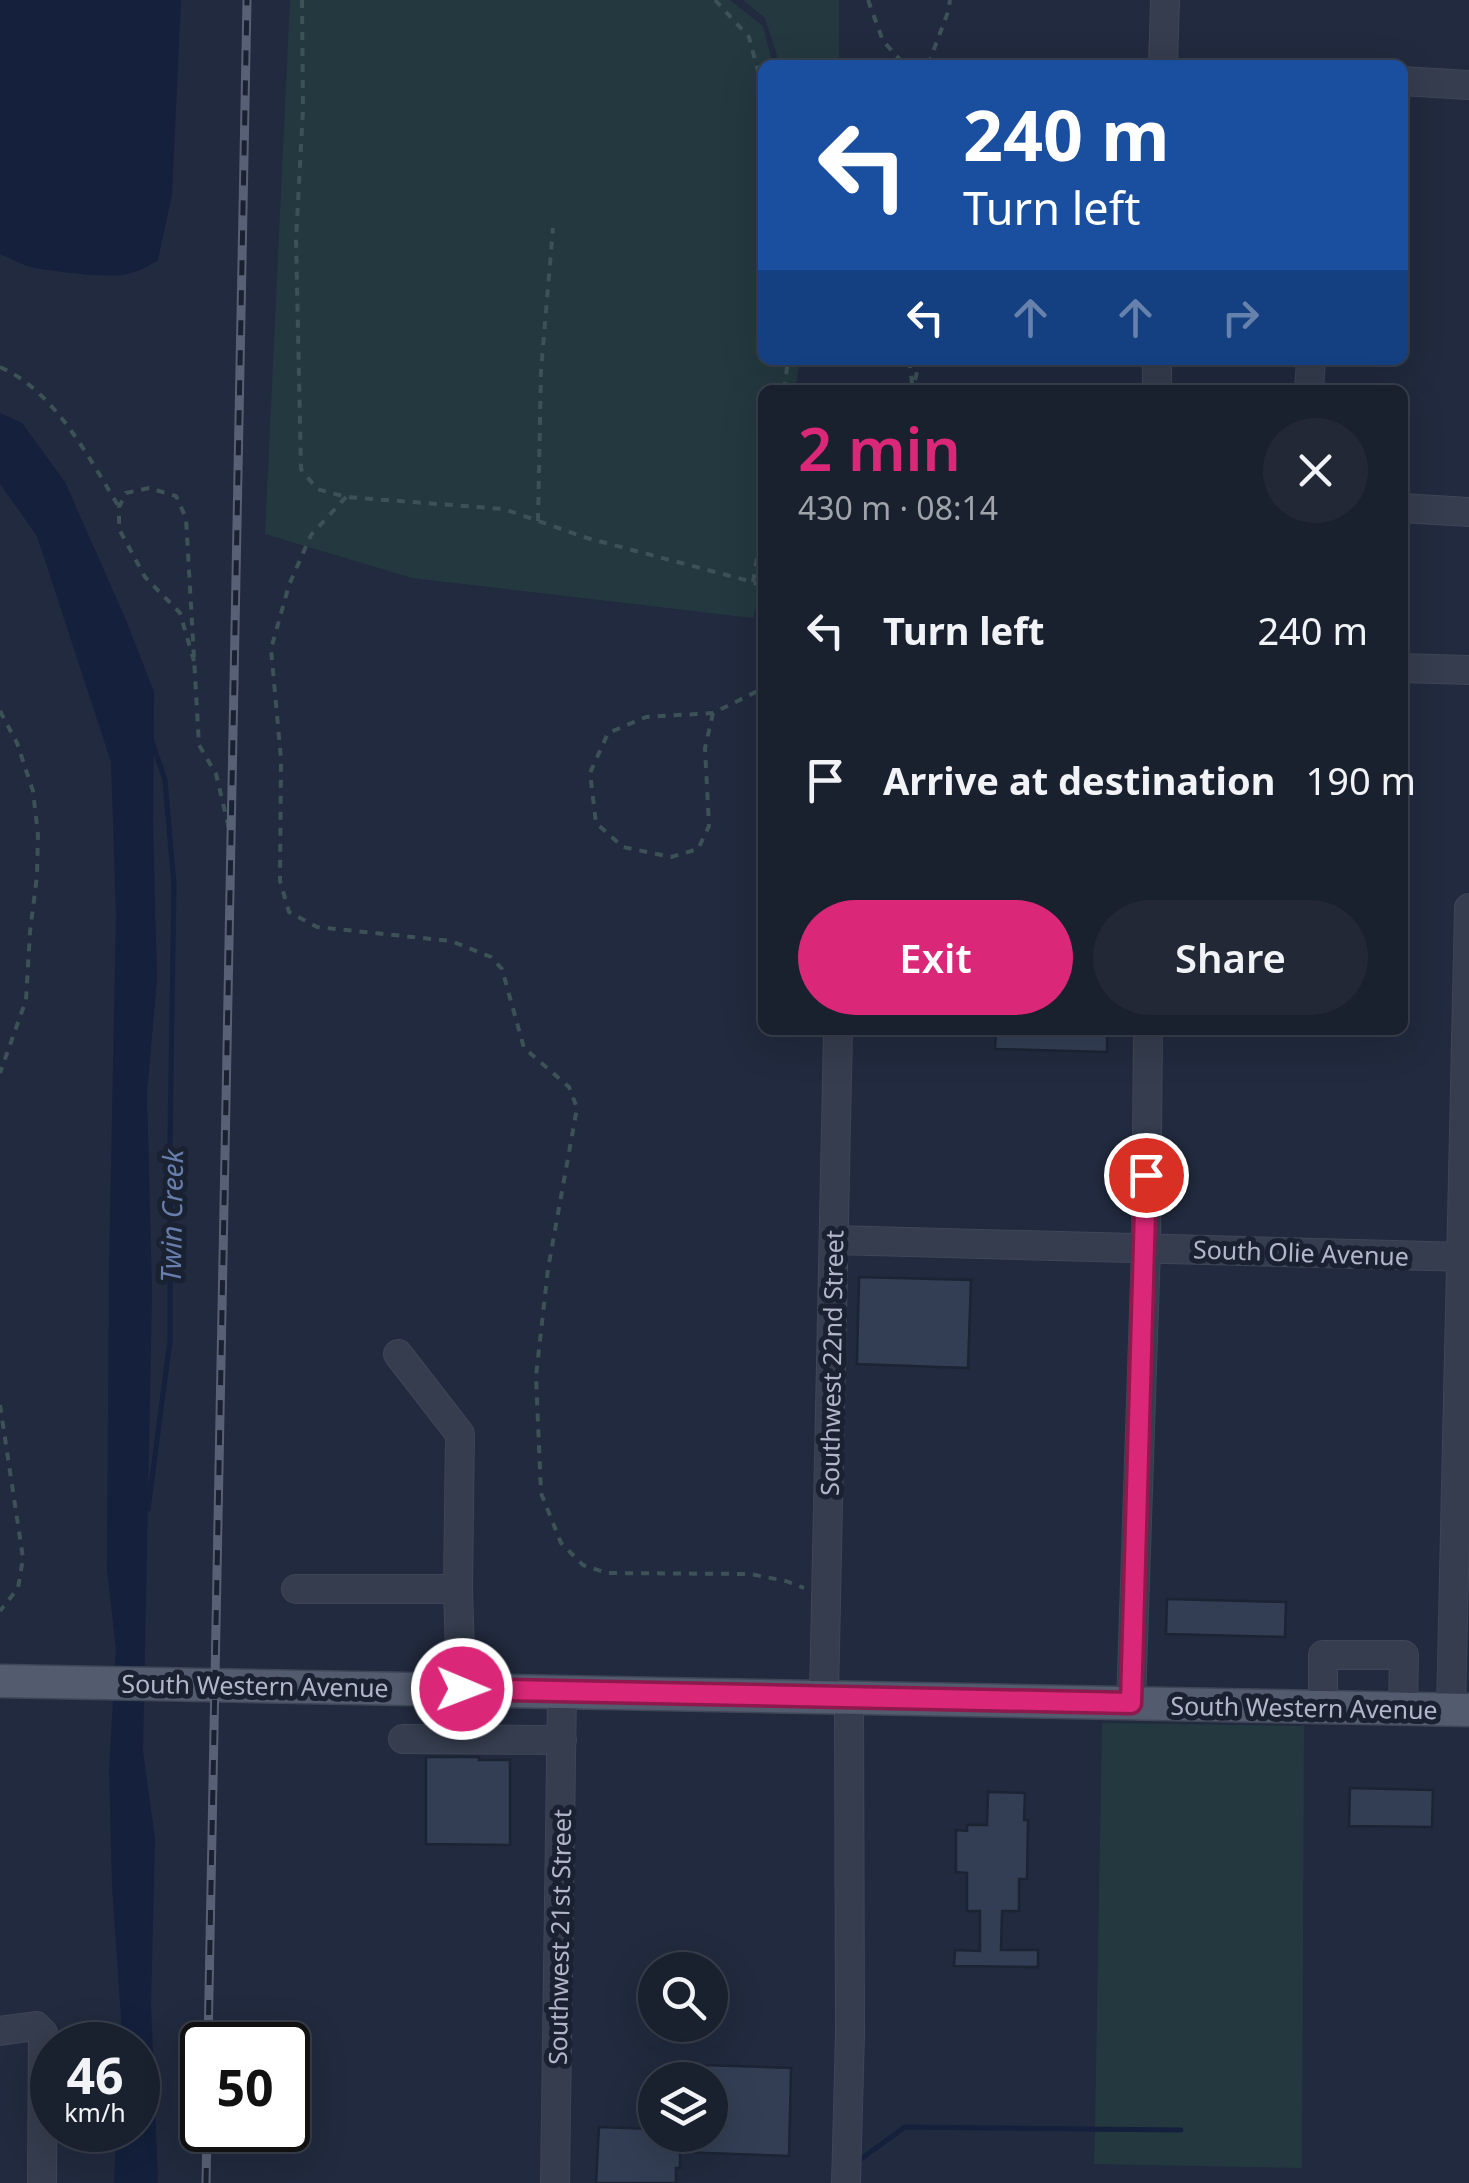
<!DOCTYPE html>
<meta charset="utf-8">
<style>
:root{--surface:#19202e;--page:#222836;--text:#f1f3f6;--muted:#9fa3aa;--line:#373e4a;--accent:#db2777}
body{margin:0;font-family:"Noto Sans",sans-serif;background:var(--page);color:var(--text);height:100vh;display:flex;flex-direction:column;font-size:38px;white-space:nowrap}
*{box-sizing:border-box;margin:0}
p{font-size:32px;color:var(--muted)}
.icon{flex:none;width:55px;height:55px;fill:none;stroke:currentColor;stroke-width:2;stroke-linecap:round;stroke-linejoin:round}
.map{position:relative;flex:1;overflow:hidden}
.sheet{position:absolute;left:758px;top:385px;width:650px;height:650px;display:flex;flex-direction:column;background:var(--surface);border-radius:15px;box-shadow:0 10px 40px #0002,0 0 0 2px var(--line)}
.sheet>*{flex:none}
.hud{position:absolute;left:758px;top:60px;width:650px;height:305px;border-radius:15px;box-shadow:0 10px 40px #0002,0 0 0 2px var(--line);background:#1a4fa0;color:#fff;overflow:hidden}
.fabs{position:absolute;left:638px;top:1952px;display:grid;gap:20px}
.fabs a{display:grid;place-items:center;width:90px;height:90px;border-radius:50%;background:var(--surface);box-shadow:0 10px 40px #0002,0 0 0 2px var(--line);font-size:50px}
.speed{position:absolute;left:30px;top:2022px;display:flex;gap:20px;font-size:50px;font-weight:700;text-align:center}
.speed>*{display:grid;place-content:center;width:130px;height:130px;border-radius:50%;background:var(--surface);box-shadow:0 10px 40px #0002,0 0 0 2px var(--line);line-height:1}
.speed small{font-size:25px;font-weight:400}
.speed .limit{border:5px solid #111;border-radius:15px;background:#fff;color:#111}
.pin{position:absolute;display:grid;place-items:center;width:85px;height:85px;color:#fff;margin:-42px;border:5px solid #fff;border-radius:50%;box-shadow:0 2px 10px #0007}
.me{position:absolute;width:110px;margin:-55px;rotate:91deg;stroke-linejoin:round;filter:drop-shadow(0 0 8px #0008)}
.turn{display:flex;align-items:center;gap:35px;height:210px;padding:0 40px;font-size:45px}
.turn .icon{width:130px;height:130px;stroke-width:2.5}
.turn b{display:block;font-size:70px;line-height:85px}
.lanes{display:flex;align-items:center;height:95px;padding:0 40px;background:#0003;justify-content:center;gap:50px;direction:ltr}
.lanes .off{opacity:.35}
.round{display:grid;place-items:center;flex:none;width:105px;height:105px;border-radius:52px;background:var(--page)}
.summary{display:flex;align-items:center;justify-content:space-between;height:170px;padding:0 40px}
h1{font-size:60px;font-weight:600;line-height:75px;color:var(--accent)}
.primary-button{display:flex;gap:20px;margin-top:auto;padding:20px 40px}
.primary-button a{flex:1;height:115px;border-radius:60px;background:var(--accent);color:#fff;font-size:40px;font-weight:600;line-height:115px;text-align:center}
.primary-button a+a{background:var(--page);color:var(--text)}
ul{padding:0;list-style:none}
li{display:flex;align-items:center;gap:30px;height:150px;padding:0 40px}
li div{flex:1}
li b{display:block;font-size:38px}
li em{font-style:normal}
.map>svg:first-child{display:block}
</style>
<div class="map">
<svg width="1469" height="2183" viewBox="0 0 1469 2183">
<rect width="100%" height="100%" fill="#212a3e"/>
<path fill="#23393f" d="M290,0h440l33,26 10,39h-11v295h38l-5,30h-33v196l-9,32 -341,-40 -147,-44z
M743,0h96v65h-59l-15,-47z
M1102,1723l202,3 -2,442 -208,-4 1,-32h86l1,-3 -87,-1z"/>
<path fill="#14203c" d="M0,0h181l-9,194 -14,66c-9,6 -19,11 -30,14 -18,5 -78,-3 -98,-7 -10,-3 -20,-9 -30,-13z
M0,413l22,10 43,59 61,138 28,72 -1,132 4,156 -10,112 5,201 -9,458 12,88 -4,163 7,181h-44l2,-53h22v-85h-18l1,-27 -9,-132 -3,-117 7,-120 -9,-79 2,-305 7,-349 -5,-154 -74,-226 -37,-52z"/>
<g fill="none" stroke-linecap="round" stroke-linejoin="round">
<path stroke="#14203c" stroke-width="5" d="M148,1509l22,-169v-204l4,-251 -9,-105 -14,-41
M858,2161l47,-34 276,3"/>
</g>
<path fill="#333e54" stroke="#1c2434" stroke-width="2.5" d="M996,1030h111v22l-112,-3z
M859,1277l112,3 -3,88 -111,-4z
M1167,1599l119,3 -1,35 -119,-3z
M426,1757h53v3h31v85l-84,-1z
M1350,1788l83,2 -1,37 -83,-1z
M988,1792l37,1 -1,27h4l-1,59h-8v32h-17l-1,39h37v17l-84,-1 1,-16 25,1v-40h-13v-38l-11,-1v-42l11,1v-6h20z
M704,2065l87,3 -2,88 -109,-4v16h-4v15h-80l3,-56 56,2v6h55v-55h-6z"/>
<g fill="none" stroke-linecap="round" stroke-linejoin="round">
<defs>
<path id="minor" d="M1163,65l2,-65
M1402,81l67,4
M1157,390v-30
M1309,390l2,-30
M1402,508l67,4
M1402,668l67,2
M834,1240l635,17
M398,1354l62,80 -2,155
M296,1589h162l3,100
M824,1696l14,-666
M1131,1703l15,-455 2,-218
M1323,1707v-52h81l-1,53
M1451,1709l18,-801
M403,1739l159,1
M0,2031l36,-5 7,7 -1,150
M555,2183l7,-492
M846,2183l4,-149 -1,-337"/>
<path id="major" d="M0,1681l1469,29"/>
</defs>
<use href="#minor" stroke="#3e4657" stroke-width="30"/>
<use href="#major" stroke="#3e4657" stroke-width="35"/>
<path stroke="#3c5257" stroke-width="4" stroke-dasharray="8 8" stroke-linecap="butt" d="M302,0l1,109 -7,130 5,230 16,20 29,8 158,12 83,29 166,44 9,5
M715,0l34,37 13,49
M868,0l15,41 22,24
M928,65l20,-53 2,-12
M909,360l4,30
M0,367c55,24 89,91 119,140
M915,380l5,-20
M784,390l4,-30
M346,497l-35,38 -22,50 -18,64 10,110 -1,122 9,31 28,15 134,14 40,16 11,12 22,79 45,39 8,21 -29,161 -12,107 5,117 20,50 22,22 24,8 143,1 36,7 18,7
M538,521l3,-150 12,-143
M753,582l9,-53
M194,661l-14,-48 -35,-36 -26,-48v-22l7,-14 23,-5 27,8 10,22 13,227 17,29 15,63
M0,711l17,32 16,48 5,44 -1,41 -7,56 -4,68 -26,73
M713,713l-8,35 4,78 -11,23 -27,8 -48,-10 -27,-24 -6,-50 18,-40 38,-16 67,-4 49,-24
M0,1405l23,153 -5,30 -18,23"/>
<use href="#minor" stroke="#353d4e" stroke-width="28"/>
<use href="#major" stroke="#535b6e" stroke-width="32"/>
<defs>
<path id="rail" d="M208,2045l39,-2045
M206,2183l1,-53"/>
</defs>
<use href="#rail" stroke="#576075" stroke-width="9"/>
<use href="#rail" stroke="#1a2232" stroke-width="5" stroke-dasharray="15" stroke-linecap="butt"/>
</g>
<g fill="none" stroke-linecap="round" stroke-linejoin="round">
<defs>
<path id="route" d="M462,1689l669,14 15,-528"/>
</defs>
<use href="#route" stroke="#8e194d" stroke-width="25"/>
<use href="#route" stroke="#db2777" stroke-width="18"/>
</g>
<g text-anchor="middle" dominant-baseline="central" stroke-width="10" stroke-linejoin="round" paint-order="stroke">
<g font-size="25" fill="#b1b7c9" stroke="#1a2232">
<text transform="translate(1301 1252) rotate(2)">South Olie Avenue</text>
<text transform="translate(831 1363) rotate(-89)">Southwest 22nd Street</text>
<text transform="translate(255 1685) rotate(1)">South Western Avenue</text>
<text transform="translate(1304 1707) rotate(1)">South Western Avenue</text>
<text transform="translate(559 1937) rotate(-89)">Southwest 21st Street</text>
</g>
<g font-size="28" font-style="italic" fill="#677dab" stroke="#1a2232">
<text transform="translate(171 1216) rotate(-89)">Twin Creek</text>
</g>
</g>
</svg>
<div class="fabs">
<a><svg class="icon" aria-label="search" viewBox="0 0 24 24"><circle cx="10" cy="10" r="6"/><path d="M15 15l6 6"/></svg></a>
<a><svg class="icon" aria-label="layers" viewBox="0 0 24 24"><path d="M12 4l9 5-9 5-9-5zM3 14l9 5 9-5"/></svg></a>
</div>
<div class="speed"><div>46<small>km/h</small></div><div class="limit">50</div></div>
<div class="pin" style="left:1146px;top:1175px;background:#d93025"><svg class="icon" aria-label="arrive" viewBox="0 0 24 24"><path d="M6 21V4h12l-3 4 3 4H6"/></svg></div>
<svg class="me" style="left:462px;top:1689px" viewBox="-20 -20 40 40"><circle r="17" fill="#db2777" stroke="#fff" stroke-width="3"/><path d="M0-11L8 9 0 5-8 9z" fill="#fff"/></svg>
<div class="hud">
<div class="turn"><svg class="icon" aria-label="left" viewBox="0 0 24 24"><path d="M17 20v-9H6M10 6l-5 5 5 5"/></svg><div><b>240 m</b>Turn left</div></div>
<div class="lanes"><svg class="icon" aria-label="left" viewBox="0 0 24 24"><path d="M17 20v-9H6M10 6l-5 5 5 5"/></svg><svg class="icon off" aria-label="ahead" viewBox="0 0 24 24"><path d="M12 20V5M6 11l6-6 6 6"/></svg><svg class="icon off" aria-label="ahead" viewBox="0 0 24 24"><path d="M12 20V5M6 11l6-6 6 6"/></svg><svg class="icon off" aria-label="right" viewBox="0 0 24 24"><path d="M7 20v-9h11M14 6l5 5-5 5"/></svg></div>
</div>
<section class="sheet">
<div class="summary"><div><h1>2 min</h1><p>430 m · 08:14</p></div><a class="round"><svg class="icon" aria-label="close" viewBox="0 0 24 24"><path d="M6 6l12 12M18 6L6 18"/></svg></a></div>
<ul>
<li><svg class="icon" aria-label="left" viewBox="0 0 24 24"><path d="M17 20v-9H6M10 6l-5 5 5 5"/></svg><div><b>Turn left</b></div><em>240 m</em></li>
<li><svg class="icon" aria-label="arrive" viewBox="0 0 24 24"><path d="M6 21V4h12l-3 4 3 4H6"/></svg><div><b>Arrive at destination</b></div><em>190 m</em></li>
</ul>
<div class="primary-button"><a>Exit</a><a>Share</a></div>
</section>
</div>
